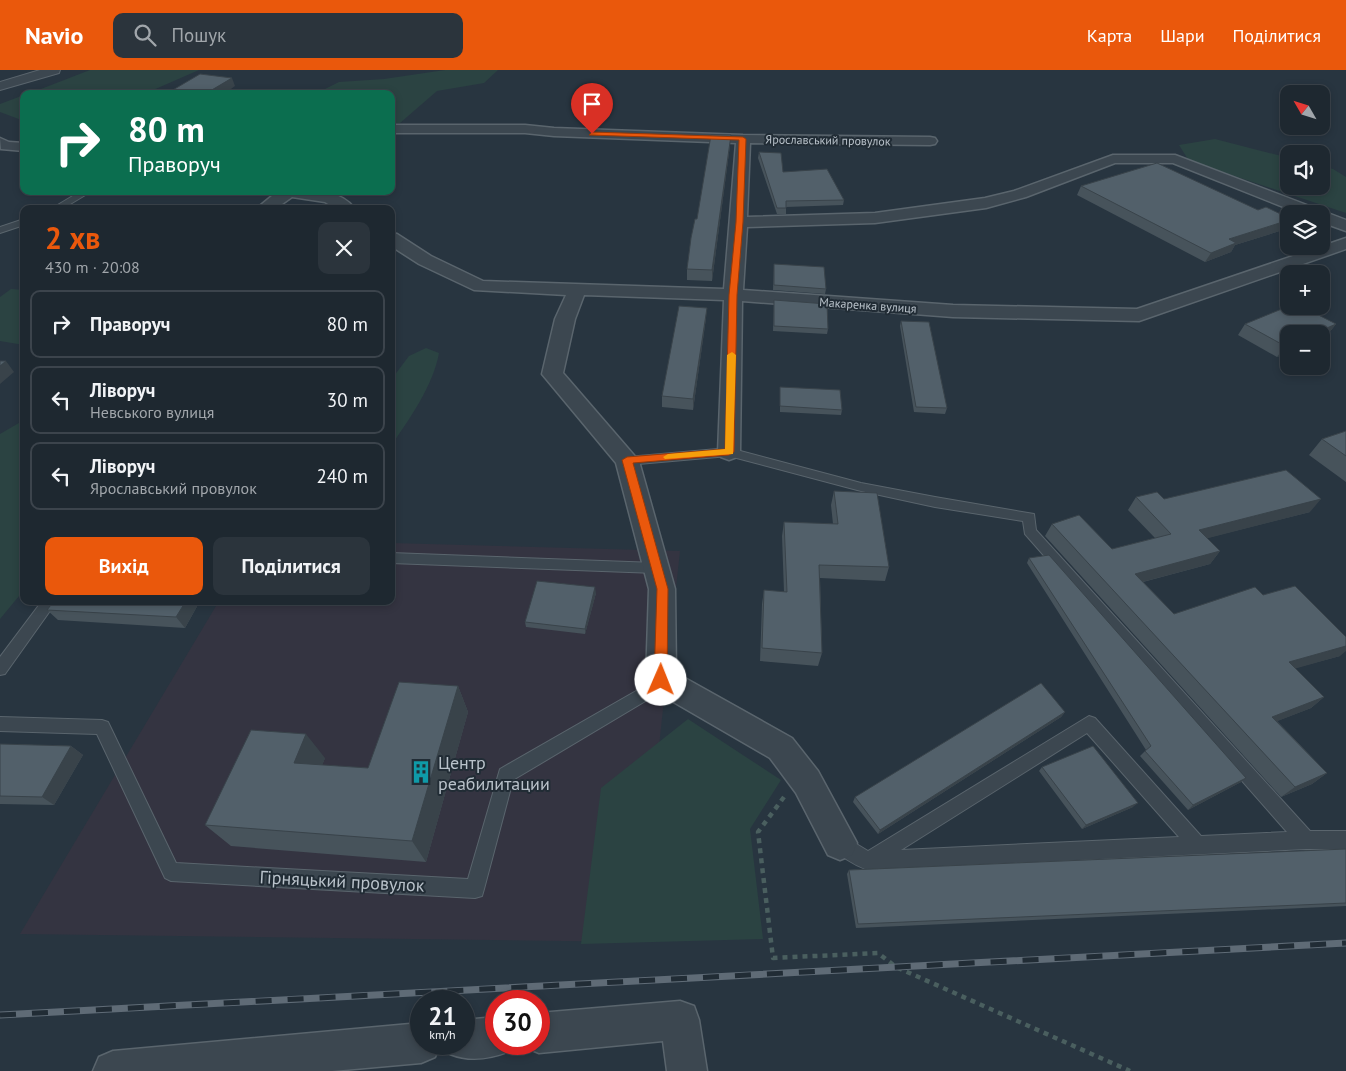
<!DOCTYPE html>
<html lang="uk">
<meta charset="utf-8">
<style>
:root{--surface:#1e2830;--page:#2b343c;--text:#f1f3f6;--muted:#a1a6ab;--line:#3c444c;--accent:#ea580c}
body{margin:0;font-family:"PT Sans",sans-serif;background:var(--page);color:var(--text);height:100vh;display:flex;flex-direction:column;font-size:19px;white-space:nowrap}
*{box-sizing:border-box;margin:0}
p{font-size:16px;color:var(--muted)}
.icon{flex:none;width:28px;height:28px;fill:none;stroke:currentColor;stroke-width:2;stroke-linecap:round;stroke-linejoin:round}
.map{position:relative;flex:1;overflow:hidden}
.sheet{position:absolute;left:20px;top:135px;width:375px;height:400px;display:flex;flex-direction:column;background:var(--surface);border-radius:10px;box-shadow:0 2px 8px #0003,0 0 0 1px var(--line)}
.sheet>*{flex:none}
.hud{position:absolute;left:20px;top:20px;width:375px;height:105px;border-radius:10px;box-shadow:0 2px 8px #0003,0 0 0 1px var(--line);background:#0b6e4f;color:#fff;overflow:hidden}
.needle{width:32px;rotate:309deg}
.buttons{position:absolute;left:1280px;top:15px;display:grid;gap:10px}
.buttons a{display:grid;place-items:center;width:50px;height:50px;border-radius:10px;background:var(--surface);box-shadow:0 2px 8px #0003,0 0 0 1px var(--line);font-size:25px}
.speed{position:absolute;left:410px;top:920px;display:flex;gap:10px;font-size:25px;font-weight:700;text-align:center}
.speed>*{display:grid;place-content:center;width:65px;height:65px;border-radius:50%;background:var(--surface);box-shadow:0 2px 8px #0003,0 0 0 1px var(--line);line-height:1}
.speed small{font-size:12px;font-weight:400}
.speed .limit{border:8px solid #d22;background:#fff;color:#111}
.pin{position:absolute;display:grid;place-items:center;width:42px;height:42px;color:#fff;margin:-51px -21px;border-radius:50% 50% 50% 0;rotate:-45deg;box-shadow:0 0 5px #0007}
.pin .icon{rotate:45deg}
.me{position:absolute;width:55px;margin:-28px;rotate:1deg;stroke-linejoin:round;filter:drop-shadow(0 0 4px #0008)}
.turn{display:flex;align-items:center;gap:18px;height:105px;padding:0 25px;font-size:22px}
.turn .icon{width:65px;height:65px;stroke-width:2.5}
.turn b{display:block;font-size:35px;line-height:42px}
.round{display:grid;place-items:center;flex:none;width:52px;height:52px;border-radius:10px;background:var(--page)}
.summary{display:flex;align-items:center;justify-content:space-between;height:85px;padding:0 25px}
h1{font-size:30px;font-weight:600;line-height:38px;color:var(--accent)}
.action{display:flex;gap:10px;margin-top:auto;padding:10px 25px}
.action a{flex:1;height:58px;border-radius:10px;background:var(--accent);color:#fff;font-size:20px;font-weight:600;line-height:58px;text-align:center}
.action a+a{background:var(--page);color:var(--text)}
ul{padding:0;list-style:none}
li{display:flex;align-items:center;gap:15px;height:68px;margin:0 10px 8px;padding:0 15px;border:2px solid var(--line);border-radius:10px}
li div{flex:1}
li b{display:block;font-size:19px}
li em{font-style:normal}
header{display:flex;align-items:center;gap:30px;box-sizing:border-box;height:70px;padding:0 25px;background:var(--accent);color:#fff}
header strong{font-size:24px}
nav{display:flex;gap:28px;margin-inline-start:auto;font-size:18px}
.search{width:350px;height:45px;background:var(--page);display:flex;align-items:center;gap:12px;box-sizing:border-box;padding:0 18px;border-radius:10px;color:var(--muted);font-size:19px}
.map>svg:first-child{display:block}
</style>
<header>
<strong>Navio</strong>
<div class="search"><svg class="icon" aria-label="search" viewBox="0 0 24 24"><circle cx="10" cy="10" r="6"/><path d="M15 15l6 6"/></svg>Пошук</div>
<nav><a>Карта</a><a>Шари</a><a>Поділитися</a></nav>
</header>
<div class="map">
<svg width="1346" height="1001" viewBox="0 0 1346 1001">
<rect width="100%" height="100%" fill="#283540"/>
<path fill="#343441" d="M391,473l289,8 -42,391 -618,-8 199,-333h172z"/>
<path fill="#2b4342" d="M90,0h109l-55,24h-116z
M445,0h53l-14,13 -47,8 -37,32 -9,1v-30h-83l13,-3 18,-9 45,-3z
M24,25v26l-24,-9v-8z
M1215,69l74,19v28h32v-20l12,3 13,8v36l-157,-52 -10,-16z
M11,219l13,1v55l-24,-4v-44z
M426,278l13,5c-6,33 -29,65 -48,93v-66l18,-24z
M24,350v170l-24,29v-185z
M688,649l93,61 -31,49 13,110 -182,5 20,-156z"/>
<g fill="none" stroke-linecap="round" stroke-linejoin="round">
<defs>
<path id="service" d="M81,121h11l-30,18h-11z
M24,149v6l-24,8v-6z
M729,378l132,35 74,14 99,17 2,16 274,301h36v18h-40l-438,21c-12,-4 -32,-15 -37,-27l3,-6 6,-3 28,17 221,-135 6,2 106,118 86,-4 -262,-298 -2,-13 -88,-14 -74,-16 -132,-35 -102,9 -6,-4 6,-4zM1087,663l92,104 -278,13z
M391,483l265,10 5,1 2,4 -2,4 -5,1 -265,-10z
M42,531h15l-52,73 -5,1v-18z
M664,605l5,2 3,5 -3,5 -156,93 -29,109 -2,7 -7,2 -304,-17 -6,-3 -68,-144 -97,-3v-14l102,3 6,2 68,141 292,16 32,-110z"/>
<path id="minor" d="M395,55h130l29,3 189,7 187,2 5,1 2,3 -2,3 -5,1 -180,-2 -3,74 128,-4 110,-15 29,-7 99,-36h62l171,65v11l-25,-9v-8h-20l-128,-51h-58l-89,34 -40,11 -111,15 -128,4 -4,63 210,15 184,4 209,-71v11l-207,72 -186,-4 -211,-16 -2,151 -3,5 -8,3 -8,-3 -3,-5 6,-152 -140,-5 -9,24 -12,54 76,88 36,128 1,84 116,65 26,33 39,72 -5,12 -12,5 -12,-5 -32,-62 -26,-35 -119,-69 -5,-9 3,-91 -33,-126 -74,-89 13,-55 11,-24 -92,-5 -55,-26 -28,-18v-13l6,1 34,22 52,25 241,8 12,-146 -182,-7 -29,-3h-130l-4,-1v-6z
M0,68l9,4 15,1v8l-23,-2z
M278,121c25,0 60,-5 77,18h-19l-11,-7 -33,-5 -17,12h-19z
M680,931l14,5 5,14 8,51h-40l-4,-30 -124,12 -14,-6 -1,-3h15v-31z
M496,947v27h17l-3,7c-20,8 -40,11 -60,3l-4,-10h18v-24z
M421,953v21h19l-5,13 -14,6 -89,8h-239l6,-14 14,-6z"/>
<path id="tertiary" d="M40,0h20l-1,3 -59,17v-8z"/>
</defs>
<use href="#service" stroke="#5a656d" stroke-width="2"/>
<use href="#minor" stroke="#5a656d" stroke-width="3"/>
<use href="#tertiary" stroke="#5a656d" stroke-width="2"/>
<path stroke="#4a5f5f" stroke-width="4.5" stroke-dasharray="5 5" stroke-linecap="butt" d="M784,727l-26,35 15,126 105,-5 18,14 234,104"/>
<use href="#service" fill="#3c4750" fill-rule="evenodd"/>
<use href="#minor" fill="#3c4750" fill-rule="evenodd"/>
<use href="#tertiary" fill="#3c4750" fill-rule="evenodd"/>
<defs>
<path id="rail" d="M0,945l1346,-72"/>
</defs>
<use href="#rail" stroke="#5f6b76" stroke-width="7"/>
<use href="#rail" stroke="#212c35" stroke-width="5" stroke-dasharray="16" stroke-linecap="butt"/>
</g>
<path fill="#47535b" d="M730,75l-18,136 -25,-1v-11l10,-50z
M759,82l24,20 61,28 -1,5 -57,2v7h-9l-19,-56z
M1081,116l177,24 31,8v6l-3,5 -51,16 -4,7 -26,10 -128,-67z
M774,194l52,25 -1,5 -52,-4z
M774,230l54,29 -1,5 -54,-3z
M706,248l-13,92 -31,-3v-11z
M901,251l46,87 -2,6 -31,-2 -14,-86z
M1245,254h91l-8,10 -7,3v-3l-32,18 -12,5 -39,-22z
M780,317l62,23 -1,5 -61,-3z
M1346,361v51l-37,-27 13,-16z
M834,421l55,76 -4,14 -65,-3 2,75 -4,13 -58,-5 2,-57 2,-14 20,2 -2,-56 2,-14 49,2 -2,-19z
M1136,427l174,15 -103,26 13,13 -10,13 -67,18 31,32 89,-19 77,61 -45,12 29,29 -13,11 -34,13 50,52 -15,11 -31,13 -236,-261 7,-12 60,25 43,-11 -27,-28z
M1029,488l217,220 -5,4 -53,28 -48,-54 6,-6 -119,-187z
M596,523l-11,41 -59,-7 -1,-5z
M200,531l-15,27 -127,-8 -11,-10z
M458,616l10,26 -42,150 -195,-16 -26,-21 120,-67 -3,7 46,3z
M1065,642l-4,5 -183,117 -25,-32 2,-5z
M0,674l71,2 12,9 -29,50 -54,-1z
M1042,697l91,40 -51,22 -43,-58z
M1346,779v57l-490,22 -9,-54 2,-4z"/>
<path fill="#39434a" d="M232,8l3,8 -11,8h-19z
M731,65l-1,10 -18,136v-11z
M1289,150v4l-3,5 -51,16 -4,7 -26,10 6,-9 18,-14z
M707,238l-1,10 -13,92v-11z
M1336,254l-8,10 -7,3v-3h-8z
M1289,275v7l-12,5 8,-11z
M6,291l8,11 -14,12v-18z
M1321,429l-11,13 -121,31 10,-13z
M1220,481l-10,13 -83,22 8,-12z
M595,517l1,6 -11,41v-5z
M186,531h14l-15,27 -9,-11z
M1346,576v5l-6,5 -64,18 13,-12z
M458,616l10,26 -42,150 -14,-21z
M1324,627l-13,11 -51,20 12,-11z
M1065,642l-4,5 -183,117 2,-4z
M306,664l19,24 -11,29 -20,-24z
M71,676l12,9 -29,50 -12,-8z
M1327,703l-15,11 -31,13 14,-10z
M1246,708l-5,4 -53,28 5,-5z
M1138,733l-5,4 -51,22 4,-4z"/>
<path fill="#52606a" stroke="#39434a" d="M200,4l32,4 -27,16h-39z
M711,65h20l-19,135 -25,-1 4,-31 4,-19h2z
M759,82l22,1 2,19 44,-3 17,31 -58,1v7h-9z
M1157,93l101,47 8,-3 23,11v2l-60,19 7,4 -25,10 -130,-67z
M774,194l50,3 2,22 -52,-4z
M774,230l53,4 1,25 -54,-3z
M679,236l28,2 -14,91 -31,-3z
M1289,236h12l35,18 -23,10h-24v11l-4,1 -40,-22z
M901,251l28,1 18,86 -31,-1z
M0,291h6l-6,5z
M780,317l60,3 2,20 -62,-4z
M1346,361v25l-24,-17z
M1286,400l35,29 -122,31 21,21 -85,23 39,40 81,-27 8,8 32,-9 51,51v9l-57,16 35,35 -52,20 55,56 -32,14 -243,-263 27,-9 33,34 59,-15 -35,-37 21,-5 7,7z
M834,421l43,2 12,74 -70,-2 3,88 -60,-5 2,-58 23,2 -3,-70 54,2z
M1049,485l197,223 -53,27 -48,-54 6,-5 -122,-188z
M537,511l58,6 -10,42 -60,-7z
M54,531h132l-10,16 -129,-7z
M399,612l59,4 -46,155 -207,-16 46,-95 55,4 -12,29 74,5z
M1041,613l24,29 -185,118 -25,-33z
M0,674l71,2 -29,51 -42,-1z
M1093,676l45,57 -52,22 -44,-58z
M1346,779v54l-488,21 -9,-54z"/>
<path fill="#ea580c" stroke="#983908" d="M592,62l151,5 3,2 -3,83 -6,73 -3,157 -5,3 -96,8 35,126 -1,91 -2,4 -4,1 -5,-1 -2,-4 3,-91 -35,-129 5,-3 98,-8 4,-154 7,-73 3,-82 -150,-5z"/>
<path fill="#f59e0b" d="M732,282l4,3 -3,99 -68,5 -2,-2 5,-3 57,-5 2,-94z"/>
<defs>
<symbol id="building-bare" viewBox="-9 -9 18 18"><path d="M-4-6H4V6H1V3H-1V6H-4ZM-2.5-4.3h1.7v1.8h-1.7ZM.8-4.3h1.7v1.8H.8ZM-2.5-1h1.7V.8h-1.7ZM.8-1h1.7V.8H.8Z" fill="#0f9aa8" stroke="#212c35" stroke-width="2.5" paint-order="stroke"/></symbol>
</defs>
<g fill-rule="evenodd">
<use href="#building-bare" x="405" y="686" width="32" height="32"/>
</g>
<g text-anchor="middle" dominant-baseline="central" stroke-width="4" stroke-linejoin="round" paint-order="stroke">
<g font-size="12" fill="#b9c2ca" stroke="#212c35">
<text transform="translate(828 70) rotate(1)">Ярославський провулок</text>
<text transform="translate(868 235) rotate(4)">Макаренка вулиця</text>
</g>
<g font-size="18" fill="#b9c2ca" stroke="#212c35" text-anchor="start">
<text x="438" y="692">Центр<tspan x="438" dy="21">реабилитации</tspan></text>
</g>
<g font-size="18" fill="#b9c2ca" stroke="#212c35">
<text transform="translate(342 811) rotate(3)">Гірняцький провулок</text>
</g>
</g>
</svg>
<div class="buttons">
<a><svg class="needle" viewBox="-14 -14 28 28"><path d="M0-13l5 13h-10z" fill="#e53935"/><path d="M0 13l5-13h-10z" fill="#a1a6ab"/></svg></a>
<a><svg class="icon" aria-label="sound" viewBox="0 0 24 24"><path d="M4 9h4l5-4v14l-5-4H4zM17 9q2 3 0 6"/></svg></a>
<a><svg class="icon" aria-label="layers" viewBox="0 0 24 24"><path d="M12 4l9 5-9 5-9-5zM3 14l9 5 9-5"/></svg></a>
<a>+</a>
<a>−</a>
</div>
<div class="speed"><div>21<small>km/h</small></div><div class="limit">30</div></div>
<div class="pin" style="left:592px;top:64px;background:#d93025"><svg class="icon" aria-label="arrive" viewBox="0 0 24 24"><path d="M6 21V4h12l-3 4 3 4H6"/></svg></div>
<svg class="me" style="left:661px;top:610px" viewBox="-20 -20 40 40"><circle r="19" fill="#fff"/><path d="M0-13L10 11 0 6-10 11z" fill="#ea580c"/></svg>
<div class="hud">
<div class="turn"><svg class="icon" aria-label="right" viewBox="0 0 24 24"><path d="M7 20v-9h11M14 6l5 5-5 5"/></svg><div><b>80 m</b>Праворуч</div></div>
</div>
<section class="sheet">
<div class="summary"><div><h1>2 хв</h1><p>430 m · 20:08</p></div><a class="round"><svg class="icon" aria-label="close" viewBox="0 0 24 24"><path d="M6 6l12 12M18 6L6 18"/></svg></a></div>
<ul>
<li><svg class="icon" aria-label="right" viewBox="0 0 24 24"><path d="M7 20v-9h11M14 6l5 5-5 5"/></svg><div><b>Праворуч</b></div><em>80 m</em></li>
<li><svg class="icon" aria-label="left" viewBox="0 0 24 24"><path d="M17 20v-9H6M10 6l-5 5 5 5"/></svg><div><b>Ліворуч</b><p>Невського вулиця</p></div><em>30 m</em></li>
<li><svg class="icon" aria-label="left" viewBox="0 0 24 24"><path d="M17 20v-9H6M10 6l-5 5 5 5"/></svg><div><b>Ліворуч</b><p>Ярославський провулок</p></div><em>240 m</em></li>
</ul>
<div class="action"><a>Вихід</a><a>Поділитися</a></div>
</section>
</div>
